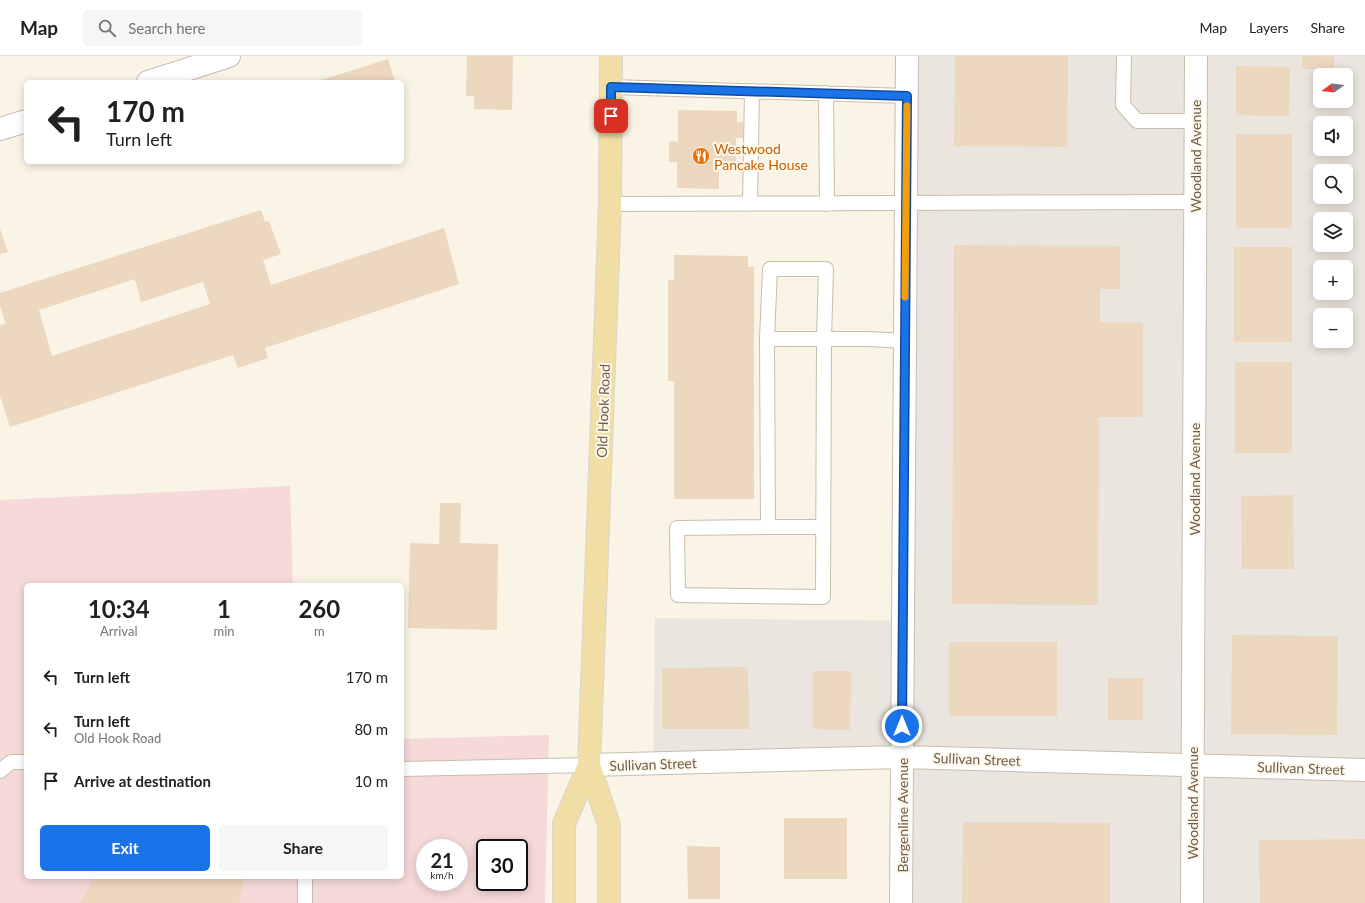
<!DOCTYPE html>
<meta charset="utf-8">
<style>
:root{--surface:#fff;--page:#f6f6f6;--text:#202124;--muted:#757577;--line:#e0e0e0;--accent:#1a73e8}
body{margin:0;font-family:Lato,sans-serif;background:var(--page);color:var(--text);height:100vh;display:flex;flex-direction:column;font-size:15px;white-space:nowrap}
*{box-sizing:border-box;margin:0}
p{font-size:13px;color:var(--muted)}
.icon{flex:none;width:22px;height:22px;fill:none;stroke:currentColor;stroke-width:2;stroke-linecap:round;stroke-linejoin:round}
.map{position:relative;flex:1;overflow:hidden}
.details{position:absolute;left:24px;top:527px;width:380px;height:296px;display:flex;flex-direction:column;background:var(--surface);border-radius:6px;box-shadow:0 2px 10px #0003}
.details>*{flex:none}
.guide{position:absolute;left:24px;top:24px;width:380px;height:84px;border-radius:6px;box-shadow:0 2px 10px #0003;background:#fff;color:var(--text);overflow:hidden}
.needle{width:26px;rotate:255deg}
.buttons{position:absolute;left:1313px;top:12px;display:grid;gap:8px}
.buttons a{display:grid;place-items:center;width:40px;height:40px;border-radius:6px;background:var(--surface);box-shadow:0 2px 10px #0003;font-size:20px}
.speed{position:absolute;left:416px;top:783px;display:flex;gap:8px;font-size:20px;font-weight:700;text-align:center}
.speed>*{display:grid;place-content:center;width:52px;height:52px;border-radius:50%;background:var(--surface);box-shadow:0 2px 10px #0003;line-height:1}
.speed small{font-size:10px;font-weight:400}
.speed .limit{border:2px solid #111;border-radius:6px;background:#fff;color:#111}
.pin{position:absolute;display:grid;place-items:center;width:34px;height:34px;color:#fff;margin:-17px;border-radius:8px;box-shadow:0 2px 6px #0006}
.me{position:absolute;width:44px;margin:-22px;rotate:0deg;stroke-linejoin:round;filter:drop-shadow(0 0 3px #0008)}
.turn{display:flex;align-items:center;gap:14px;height:84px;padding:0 16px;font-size:18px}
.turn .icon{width:52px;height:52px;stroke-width:2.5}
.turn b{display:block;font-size:28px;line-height:34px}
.eta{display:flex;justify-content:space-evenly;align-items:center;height:68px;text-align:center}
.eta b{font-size:24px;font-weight:700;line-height:28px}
.button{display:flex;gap:8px;margin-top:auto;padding:8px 16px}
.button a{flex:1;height:46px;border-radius:6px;background:var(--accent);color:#fff;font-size:16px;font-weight:700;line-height:46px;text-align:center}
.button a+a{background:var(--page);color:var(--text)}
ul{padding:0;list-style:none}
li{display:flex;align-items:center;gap:12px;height:52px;padding:0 16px}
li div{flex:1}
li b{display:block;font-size:15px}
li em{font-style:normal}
header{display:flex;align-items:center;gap:24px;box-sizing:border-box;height:56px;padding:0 20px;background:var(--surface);border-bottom:1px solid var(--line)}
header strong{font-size:19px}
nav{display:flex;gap:22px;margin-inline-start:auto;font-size:14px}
.search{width:280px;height:36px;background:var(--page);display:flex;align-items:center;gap:10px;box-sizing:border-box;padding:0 14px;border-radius:6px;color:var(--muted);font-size:15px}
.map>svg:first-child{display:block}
</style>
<header>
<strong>Map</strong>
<div class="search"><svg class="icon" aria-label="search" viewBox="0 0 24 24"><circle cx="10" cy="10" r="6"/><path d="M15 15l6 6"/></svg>Search here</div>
<nav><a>Map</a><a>Layers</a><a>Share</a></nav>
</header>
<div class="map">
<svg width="1365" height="847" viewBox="0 0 1365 847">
<rect width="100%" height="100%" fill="#f9f4e5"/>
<path fill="#eae5de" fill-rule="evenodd" d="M906,0h459v847h-468l1,-141 -245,10 2,-154 251,3zM1320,19h26v26h-26zM1320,67h26v26h-26zM1320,115h26v26h-26zM1320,163h26v26h-26zM1320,211h26v26h-26zM1320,259h26v26h-26z"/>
<path fill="#f6d9d9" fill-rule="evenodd" d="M290,430l3,99h-267v292h376v-138l147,-4 -4,168h-545v-403zM425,792h34v34h-34zM485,792h34v34h-34z"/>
<path fill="#ecd7bf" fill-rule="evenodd" d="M467,0h46l-1,54 -38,-1v-13h-8z
M955,0h113l-1,91 -113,-1z
M1302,0h32v13h-32z
M388,3l7,23h-80z
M1236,10l54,1 -1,49 -53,-1z
M678,54l59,1v11h6v16h-7v29h-17v22l-42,-1v-26h-8v-21l9,1z
M1236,78h56v94h-56z
M261,154l4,12 4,-1 12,33 -18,6 8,25 173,-57 15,56 -194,64 3,10 -30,10 -5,-13 -223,72 -10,-31v-71l6,-1 -6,-18v-13zM135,223l6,23 62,-20 7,22 -158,52 -13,-46z
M0,173l8,23 -8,2z
M954,189l166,1v43h-20v33l43,1v94h-44l-1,188 -146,-1z
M1234,191h58v95h-58z
M674,199l74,1v11h6v232h-80v-118h-6v-101h6z
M1235,306h57v91h-57z
M1293,439l1,74h-52l-1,-73z
M440,447h21l-1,40 38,1 -1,86 -89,-2 2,-85 29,1z
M1232,579l106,1 -1,99 -106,-1z
M949,586h108v74h-108z
M748,611l1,62h-87v-61z
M813,615h38l-1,59 -37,-1z
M1108,622h35v42h-35z
M784,762h63v61h-63z
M963,766l147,1v80h-148z
M1365,783v64h-105l-1,-63z
M687,790l33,1v52h-32z
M92,821h152l-5,26h-159l13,-24z"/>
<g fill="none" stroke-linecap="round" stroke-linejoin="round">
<defs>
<path id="service" d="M1124,0l-1,49 14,16h59
M611,31l296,9
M826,37l1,111
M610,148l585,-2
M750,148l2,-113
M770,213h56l-2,70 -1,258 -145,-2 -1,-67 91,-1 -1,-188z
M767,283h102l36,2
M768,471h55
M402,713l187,-4
M0,715l11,-9h15
M305,847v-26"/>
<path id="minor" d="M148,26l81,-26
M0,73l26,-8
M589,709l313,-8 463,13
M901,847l6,-847
M1192,847l4,-847"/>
<path id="primary" d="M564,847v-79l25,-59
M609,847v-78l-20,-60 21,-561 1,-148"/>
</defs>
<use href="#service" stroke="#c9bdac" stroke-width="16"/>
<use href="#minor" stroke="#c9bdac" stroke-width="24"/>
<use href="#primary" stroke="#dad5d1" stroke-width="24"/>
<use href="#service" stroke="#fff" stroke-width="14"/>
<use href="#minor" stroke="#fff" stroke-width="22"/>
<use href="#primary" stroke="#f1dea4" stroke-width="22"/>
</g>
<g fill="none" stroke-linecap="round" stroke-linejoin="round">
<defs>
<path id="route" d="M611,60v-29l296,9 -5,630"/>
</defs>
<use href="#route" stroke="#114b97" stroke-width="10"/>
<use href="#route" stroke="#1a73e8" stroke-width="7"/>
<path stroke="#f59e0b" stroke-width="7" d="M905,241l2,-191"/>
</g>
<defs>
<symbol id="restaurant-disc" viewBox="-11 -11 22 22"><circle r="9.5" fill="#e8710a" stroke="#fdf8ea"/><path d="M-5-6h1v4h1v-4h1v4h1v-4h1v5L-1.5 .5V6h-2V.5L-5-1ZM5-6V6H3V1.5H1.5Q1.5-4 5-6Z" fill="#fff"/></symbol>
</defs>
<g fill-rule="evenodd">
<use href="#restaurant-disc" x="691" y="90" width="20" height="20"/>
</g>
<g text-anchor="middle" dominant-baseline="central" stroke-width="4" stroke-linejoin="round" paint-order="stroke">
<g font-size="14" fill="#c56008" stroke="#fdf8ea" text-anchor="start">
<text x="714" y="92">Westwood<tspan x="714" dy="16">Pancake House</tspan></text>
</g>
<g font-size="14" fill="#6f5d4d" stroke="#fdf8ea">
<text transform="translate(1195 100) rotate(-90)">Woodland Avenue</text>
<text transform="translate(603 355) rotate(-88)">Old Hook Road</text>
<text transform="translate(1194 423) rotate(-90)">Woodland Avenue</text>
<text transform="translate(977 703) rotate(2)">Sullivan Street</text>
<text transform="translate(653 708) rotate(-2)">Sullivan Street</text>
<text transform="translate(1301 712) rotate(2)">Sullivan Street</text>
<text transform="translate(1192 747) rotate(-90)">Woodland Avenue</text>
<text transform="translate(902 759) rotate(-90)">Bergenline Avenue</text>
</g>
</g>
</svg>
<div class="buttons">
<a><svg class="needle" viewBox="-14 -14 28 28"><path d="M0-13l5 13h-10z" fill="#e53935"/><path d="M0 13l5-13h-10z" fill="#757577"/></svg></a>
<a><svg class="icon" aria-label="sound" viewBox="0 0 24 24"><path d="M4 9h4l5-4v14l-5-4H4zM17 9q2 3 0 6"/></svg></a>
<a><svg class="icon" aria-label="search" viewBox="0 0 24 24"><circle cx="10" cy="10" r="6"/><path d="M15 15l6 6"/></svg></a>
<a><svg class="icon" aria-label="layers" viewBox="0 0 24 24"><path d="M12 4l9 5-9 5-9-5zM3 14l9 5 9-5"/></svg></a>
<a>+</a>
<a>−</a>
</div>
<div class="speed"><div>21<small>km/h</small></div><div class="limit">30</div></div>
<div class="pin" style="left:611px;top:60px;background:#d93025"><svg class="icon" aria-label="arrive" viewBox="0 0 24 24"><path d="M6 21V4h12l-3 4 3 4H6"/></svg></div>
<svg class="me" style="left:902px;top:670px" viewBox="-20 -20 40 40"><circle r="17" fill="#1a73e8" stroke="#fff" stroke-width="3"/><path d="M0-11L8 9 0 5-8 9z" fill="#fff"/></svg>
<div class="guide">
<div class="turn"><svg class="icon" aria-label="left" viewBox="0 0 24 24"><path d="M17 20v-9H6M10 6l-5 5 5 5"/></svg><div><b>170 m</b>Turn left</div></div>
</div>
<section class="details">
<div class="eta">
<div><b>10:34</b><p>Arrival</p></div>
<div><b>1</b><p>min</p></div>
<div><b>260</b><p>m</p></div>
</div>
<ul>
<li><svg class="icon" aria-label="left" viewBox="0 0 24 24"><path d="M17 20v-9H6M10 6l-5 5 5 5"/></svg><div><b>Turn left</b></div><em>170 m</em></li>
<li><svg class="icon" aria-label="left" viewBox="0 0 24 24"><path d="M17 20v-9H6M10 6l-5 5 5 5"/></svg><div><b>Turn left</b><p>Old Hook Road</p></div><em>80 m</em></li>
<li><svg class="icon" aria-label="arrive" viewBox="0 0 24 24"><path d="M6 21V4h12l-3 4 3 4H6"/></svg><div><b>Arrive at destination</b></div><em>10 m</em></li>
</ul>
<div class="button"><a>Exit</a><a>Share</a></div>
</section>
</div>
